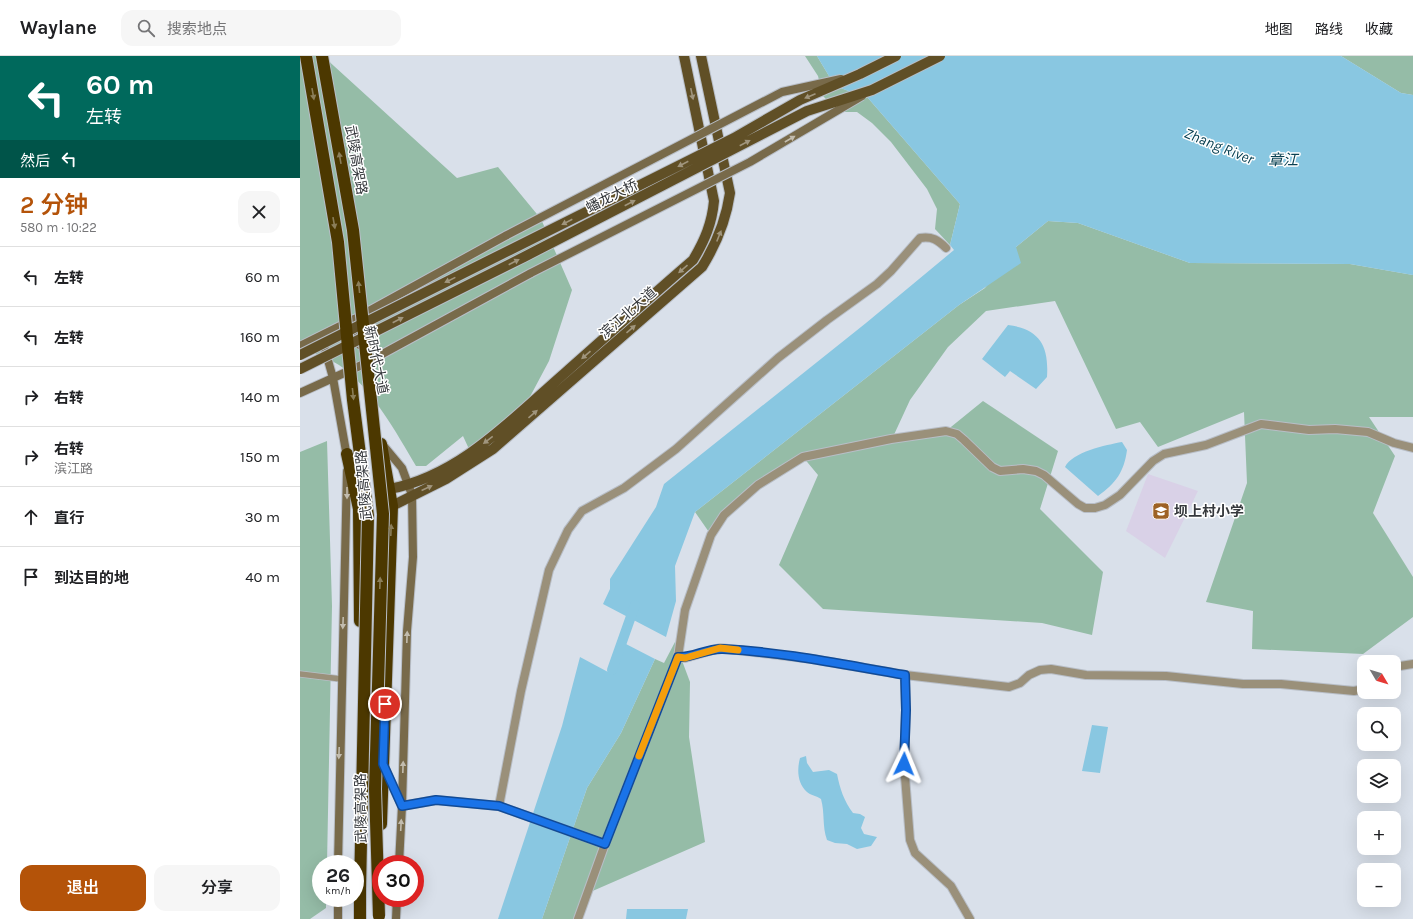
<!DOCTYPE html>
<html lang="zh">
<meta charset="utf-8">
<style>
:root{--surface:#fff;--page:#f6f6f6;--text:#202124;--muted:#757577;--line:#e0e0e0;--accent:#b45309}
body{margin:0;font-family:Karla,"Noto Sans SC",sans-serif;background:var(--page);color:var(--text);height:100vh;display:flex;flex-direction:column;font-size:15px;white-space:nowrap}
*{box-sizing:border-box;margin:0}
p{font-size:13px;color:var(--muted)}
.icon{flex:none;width:22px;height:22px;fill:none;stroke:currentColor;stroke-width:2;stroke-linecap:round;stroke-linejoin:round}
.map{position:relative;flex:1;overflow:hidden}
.sheet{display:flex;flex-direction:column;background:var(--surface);width:300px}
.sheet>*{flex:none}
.hud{background:#00695c;color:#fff;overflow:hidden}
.needle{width:26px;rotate:128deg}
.controls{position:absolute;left:1057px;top:599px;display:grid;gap:8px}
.controls a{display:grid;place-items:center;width:44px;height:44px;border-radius:8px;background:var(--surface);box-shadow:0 4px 16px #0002;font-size:20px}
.speed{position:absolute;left:12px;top:799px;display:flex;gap:8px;font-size:20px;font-weight:700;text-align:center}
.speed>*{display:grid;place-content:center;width:52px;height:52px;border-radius:50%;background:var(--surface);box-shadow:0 4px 16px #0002;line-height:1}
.speed small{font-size:10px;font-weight:400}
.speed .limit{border:6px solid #d22;background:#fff;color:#111}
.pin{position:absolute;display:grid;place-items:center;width:34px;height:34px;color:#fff;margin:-17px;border:2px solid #fff;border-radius:50%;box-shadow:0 1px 4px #0007}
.me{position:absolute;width:44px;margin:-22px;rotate:2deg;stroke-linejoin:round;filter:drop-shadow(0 0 3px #0008)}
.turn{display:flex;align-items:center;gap:14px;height:84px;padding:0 20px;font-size:18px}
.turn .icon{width:52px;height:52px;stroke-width:2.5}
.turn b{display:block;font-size:28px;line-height:34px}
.then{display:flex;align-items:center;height:38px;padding:0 20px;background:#0003;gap:8px;font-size:15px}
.round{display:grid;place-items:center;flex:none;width:42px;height:42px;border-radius:12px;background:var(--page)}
.overview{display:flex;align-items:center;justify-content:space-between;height:68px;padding:0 20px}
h1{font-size:24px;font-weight:600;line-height:30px;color:var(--accent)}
.cta{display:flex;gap:8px;margin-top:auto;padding:8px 20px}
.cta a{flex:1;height:46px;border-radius:12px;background:var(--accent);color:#fff;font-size:16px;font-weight:600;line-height:46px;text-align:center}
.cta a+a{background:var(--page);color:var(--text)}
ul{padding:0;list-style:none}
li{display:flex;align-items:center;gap:12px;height:60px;padding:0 20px;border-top:1px solid var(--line)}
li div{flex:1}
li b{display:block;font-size:15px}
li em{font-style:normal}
header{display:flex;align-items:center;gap:24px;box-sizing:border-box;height:56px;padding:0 20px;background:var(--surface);border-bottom:1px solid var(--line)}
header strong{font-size:19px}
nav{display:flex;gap:22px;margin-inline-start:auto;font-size:14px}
.search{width:280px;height:36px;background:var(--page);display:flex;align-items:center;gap:10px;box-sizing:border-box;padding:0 14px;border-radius:12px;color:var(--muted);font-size:15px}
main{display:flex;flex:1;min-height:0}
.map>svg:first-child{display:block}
</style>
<header>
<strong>Waylane</strong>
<div class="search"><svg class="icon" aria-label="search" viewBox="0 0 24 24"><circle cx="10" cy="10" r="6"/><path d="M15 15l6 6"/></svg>搜索地点</div>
<nav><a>地图</a><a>路线</a><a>收藏</a></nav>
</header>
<main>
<section class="sheet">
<div class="hud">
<div class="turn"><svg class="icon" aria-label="left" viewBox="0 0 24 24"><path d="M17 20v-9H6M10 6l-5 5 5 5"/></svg><div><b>60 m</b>左转</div></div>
<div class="then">然后<svg class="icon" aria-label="left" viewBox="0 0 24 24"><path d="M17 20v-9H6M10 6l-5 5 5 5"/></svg></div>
</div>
<div class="overview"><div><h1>2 分钟</h1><p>580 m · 10:22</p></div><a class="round"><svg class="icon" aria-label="close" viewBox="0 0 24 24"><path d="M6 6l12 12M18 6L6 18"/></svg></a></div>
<ul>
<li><svg class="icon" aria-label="left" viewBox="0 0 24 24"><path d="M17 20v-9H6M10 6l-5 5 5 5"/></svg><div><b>左转</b></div><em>60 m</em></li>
<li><svg class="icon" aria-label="left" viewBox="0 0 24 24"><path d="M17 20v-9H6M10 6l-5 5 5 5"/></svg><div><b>左转</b></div><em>160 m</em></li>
<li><svg class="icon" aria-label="right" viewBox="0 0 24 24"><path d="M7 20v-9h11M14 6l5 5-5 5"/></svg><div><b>右转</b></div><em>140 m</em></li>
<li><svg class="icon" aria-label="right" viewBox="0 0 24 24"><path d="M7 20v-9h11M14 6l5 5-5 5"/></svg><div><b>右转</b><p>滨江路</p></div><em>150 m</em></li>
<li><svg class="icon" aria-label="ahead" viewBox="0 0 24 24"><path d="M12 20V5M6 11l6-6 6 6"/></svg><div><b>直行</b></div><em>30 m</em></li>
<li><svg class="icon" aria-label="arrive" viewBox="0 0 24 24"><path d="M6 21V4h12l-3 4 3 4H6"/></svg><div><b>到达目的地</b></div><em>40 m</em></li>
</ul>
<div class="cta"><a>退出</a><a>分享</a></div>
</section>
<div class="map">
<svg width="1113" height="863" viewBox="0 0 1113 863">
<rect width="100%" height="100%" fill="#d9e0ea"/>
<path fill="#d9d1e7" d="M848,418l50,17 -33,67 -39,-27z"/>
<path fill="#95bca7" d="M0,0h23l134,122 41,-11 43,52 31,71 -23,71 -33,62 -41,39 -12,-26 -37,30h-10c-19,-32 -45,-80 -77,-101 -11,-7 -26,-12 -39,-18z
M505,0h12l18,30 33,12 92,106 -10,41 -15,-16 2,-20 -10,-20 -36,-47 -19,-19 -15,-11h-12l-15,-9 -7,-7 -5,-20z
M1041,0h72v39l-12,-2z
M748,165l30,2 112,40 160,1 63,11v142h-44l26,39 -22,57 40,64v40l-50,37 -111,-5 1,-38 -47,-9 41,-119 -3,-71 -86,35 -18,-25 -24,7 -61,-128 -69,10 -38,36 -38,53 -18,39 54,-8 37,-30 75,50 -18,58 63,63 -11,63 -50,-12 -219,-14 -44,-44 39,-90 -15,-18 -79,58 -13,20 -16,-23 264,-207 26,-17 31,-41z
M27,385l5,165 -5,258h-6v34h5v10l-16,11h-10v-467z
M375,586l15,40 -1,55 16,105 -117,51 -10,26h-36l45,-131 34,-55 34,-74 9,4z"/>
<path fill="#89c7e1" d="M517,0h524l60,37 12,2v180l-63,-11 -160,-1 -112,-40 -30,-2 -32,26 5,16 -62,42 -264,207 -20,54 1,35 -10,36 -63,-33 7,-15v-10l46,-72 8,-23 202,-161 88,-73 -4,-5 10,-41 -92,-106 -33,-12z
M708,269c32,4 41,21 39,52l-11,12 -26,-18 -5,6 -23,-18z
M822,386l5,8c-3,22 -11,33 -29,46l-33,-29c7,-15 41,-22 57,-25z
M324,587l31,16 -34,74 -34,55 -45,131h-44l64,-193 18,-69 28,15z
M792,669l16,2 -8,46 -18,-2z
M506,700l1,7 6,9 16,-2 8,4c3,15 7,27 16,39l7,1 5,3 -4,11 3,6 13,3 -6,9 -14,3 -10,-5 -12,-1 -8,-3c-5,-14 -2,-27 -6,-41 -4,-3 -11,-4 -14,-7 -10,-9 -10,-23 -7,-34z
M327,853h61l-2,10h-60z"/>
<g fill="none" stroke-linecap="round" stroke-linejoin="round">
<path stroke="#89c7e1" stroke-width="10" d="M312,614l23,-65"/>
<defs>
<path id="lane" d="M0,618l41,5"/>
<path id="street" d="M378,601l7,-47 26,-75 13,-20 34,-30 45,-28 88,-18 55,-8 11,3 7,6 28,27 8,4 23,-2 13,2 8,4 34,29 7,4h10l10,-3 15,-10 33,-34 11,-7 42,-9 55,-21 48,6 26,-1 33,3 26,11 19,5
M1094,611l19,-3
M605,619l1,35 -2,54 6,76 5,13 36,33 19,33
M102,750l34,-6 63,6 106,38
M199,750l22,-115 28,-121 19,-40 14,-19 42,-23 52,-39 102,-91 49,-38 50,-36 14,-13 29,-33c12,-2 18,2 26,10
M278,863l27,-75 73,-187 7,1 35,-10 92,11 93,16 104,12 11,-4 9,-8 11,-5 11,-1 35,6 80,1 77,8h38l73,7 10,-2"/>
<path id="secondary" d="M58,261l149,-82
M22,283l11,39 31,-14 167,-91
M0,290l54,-27 6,26
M0,337l33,-15 14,79
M82,388l20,24 10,27 1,62 -6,74 -5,175
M85,713l17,37 -3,58
M38,808l9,-393
M38,863v-21
M96,863l1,-21"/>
<path id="primary" d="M89,433c71,-13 124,-71 177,-117 42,-37 84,-75 127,-112 12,-20 19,-37 21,-59l-30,-145
M92,450l54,-27 47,-30 209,-182c15,-24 24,-46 28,-74l-29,-137"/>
<path id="highway" d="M81,388l11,62 -11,318
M47,398l12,55 1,112
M60,863v-40"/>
</defs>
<use href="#lane" stroke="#b8bec7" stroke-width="7"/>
<use href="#street" stroke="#b8bec7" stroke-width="10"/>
<use href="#secondary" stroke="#b8bec7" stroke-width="10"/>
<use href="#primary" stroke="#b8bec7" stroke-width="12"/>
<use href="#highway" stroke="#b8bec7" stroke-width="14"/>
<use href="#lane" stroke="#9a907a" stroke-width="5.5"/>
<use href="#street" stroke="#9a907a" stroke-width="8"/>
<use href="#secondary" stroke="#786a4a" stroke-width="8"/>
<use href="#primary" stroke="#604f26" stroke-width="10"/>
<use href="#highway" stroke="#4c3800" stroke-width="12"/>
<defs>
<path id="secondary-bridge" d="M207,179l275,-143 59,-13
M231,217l219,-111 112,-66"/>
<path id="primary-bridge" d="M0,299l434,-217 66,-38 60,-26 36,-18
M0,313l224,-112 283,-146 65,-21 68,-34"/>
<path id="highway-bridge" d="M6,0l32,186 15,158 15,116 -8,373
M22,0l31,174 30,284 -8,275 4,127"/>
</defs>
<use href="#secondary-bridge" stroke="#b8bec7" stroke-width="10" stroke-linecap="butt"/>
<use href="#primary-bridge" stroke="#b8bec7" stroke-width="12" stroke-linecap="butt"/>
<use href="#highway-bridge" stroke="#b8bec7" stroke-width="14" stroke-linecap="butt"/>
<use href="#secondary-bridge" stroke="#786a4a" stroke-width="8"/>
<use href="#primary-bridge" stroke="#604f26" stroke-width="10"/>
<use href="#highway-bridge" stroke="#4c3800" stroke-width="12"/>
</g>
<defs><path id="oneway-solid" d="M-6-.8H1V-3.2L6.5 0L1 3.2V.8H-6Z"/></defs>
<g fill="#8b7e59">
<use href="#oneway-solid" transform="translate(13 38) rotate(80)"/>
<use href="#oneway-solid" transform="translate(40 102) rotate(-100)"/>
<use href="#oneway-solid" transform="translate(34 167) rotate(80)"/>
<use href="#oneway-solid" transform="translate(59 231) rotate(-96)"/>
<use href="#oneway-solid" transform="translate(53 338) rotate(84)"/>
<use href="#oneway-solid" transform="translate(91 474) rotate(-88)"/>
<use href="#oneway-solid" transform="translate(80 527) rotate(-88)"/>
</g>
<g fill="#a0957d">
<use href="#oneway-solid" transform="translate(392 38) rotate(78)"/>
<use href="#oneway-solid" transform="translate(510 40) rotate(157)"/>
<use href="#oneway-solid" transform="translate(445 87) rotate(-28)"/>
<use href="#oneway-solid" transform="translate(383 108) rotate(153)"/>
<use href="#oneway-solid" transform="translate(330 147) rotate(-27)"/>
<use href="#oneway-solid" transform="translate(267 166) rotate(153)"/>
<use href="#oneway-solid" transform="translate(419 180) rotate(-68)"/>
<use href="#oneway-solid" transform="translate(214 206) rotate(-27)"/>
<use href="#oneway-solid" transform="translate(383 213) rotate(139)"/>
<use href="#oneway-solid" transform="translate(150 224) rotate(154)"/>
<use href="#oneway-solid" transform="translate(98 264) rotate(-27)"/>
<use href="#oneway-solid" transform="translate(331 273) rotate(-41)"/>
<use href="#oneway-solid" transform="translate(286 299) rotate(139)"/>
<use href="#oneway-solid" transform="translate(233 358) rotate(-41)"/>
<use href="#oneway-solid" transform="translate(188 384) rotate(142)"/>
<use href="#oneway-solid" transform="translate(127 432) rotate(-25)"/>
</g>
<g fill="#c2bcae">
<use href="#oneway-solid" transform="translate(490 83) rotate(-30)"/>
<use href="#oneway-solid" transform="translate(47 437) rotate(90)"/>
<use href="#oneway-solid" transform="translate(43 567) rotate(92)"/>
<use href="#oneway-solid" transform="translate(107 581) rotate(-88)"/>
<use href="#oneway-solid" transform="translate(39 697) rotate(92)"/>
<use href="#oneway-solid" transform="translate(103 711) rotate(-88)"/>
<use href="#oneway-solid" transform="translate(101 769) rotate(-87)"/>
</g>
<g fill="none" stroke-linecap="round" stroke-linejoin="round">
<defs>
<path id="route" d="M85,648l-2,60 19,42 34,-6 63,6 106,38 73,-187c15,1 29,-9 45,-8 61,3 122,16 182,26l1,35 -2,54"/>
</defs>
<use href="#route" stroke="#114b97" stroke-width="10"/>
<use href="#route" stroke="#1a73e8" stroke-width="7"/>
<path stroke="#f59e0b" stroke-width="7" d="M339,700l39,-99 7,1 35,-10 18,2"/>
</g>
<defs>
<symbol id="school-square" viewBox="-11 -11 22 22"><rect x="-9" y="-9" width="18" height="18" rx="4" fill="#9d6124" stroke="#fff"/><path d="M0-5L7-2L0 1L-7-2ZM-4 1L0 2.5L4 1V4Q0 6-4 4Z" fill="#fff"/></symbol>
</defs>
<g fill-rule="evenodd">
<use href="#school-square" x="851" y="445" width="20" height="20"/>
</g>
<g text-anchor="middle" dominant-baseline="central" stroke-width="3" stroke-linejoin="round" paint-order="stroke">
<g font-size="14" fill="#35383c" stroke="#fff">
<text transform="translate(56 104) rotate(80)">武陵高架路</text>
<text transform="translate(312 140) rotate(-27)">蟠龙大桥</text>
<text transform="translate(328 257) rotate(-41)">滨江北大道</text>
<text transform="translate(76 304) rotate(78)">新时代大道</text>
<text transform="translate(64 429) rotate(-95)">武陵高架路</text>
<text transform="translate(61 752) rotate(-91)">武陵高架路</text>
</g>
<g font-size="14" font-weight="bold" fill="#35383c" stroke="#fff" text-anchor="start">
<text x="874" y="455">坝上村小学</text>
</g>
<g font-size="15" font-style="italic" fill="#094153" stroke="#fff">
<text transform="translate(919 90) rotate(22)">Zhang River</text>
<text x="983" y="104">章江</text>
</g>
</g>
</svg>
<div class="controls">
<a><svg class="needle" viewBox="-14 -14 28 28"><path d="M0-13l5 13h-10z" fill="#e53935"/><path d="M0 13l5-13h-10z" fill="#757577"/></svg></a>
<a><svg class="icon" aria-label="search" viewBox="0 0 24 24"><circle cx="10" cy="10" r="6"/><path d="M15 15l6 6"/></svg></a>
<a><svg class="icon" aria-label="layers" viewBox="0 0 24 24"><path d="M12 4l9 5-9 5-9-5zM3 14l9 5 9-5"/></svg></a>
<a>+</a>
<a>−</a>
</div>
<div class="speed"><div>26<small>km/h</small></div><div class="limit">30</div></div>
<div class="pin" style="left:85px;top:648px;background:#d93025"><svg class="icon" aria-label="arrive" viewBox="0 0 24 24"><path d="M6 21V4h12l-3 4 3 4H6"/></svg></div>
<svg class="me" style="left:604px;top:708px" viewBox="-20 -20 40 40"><path d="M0-17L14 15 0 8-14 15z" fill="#1a73e8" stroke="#fff" stroke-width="4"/></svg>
</div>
</main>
